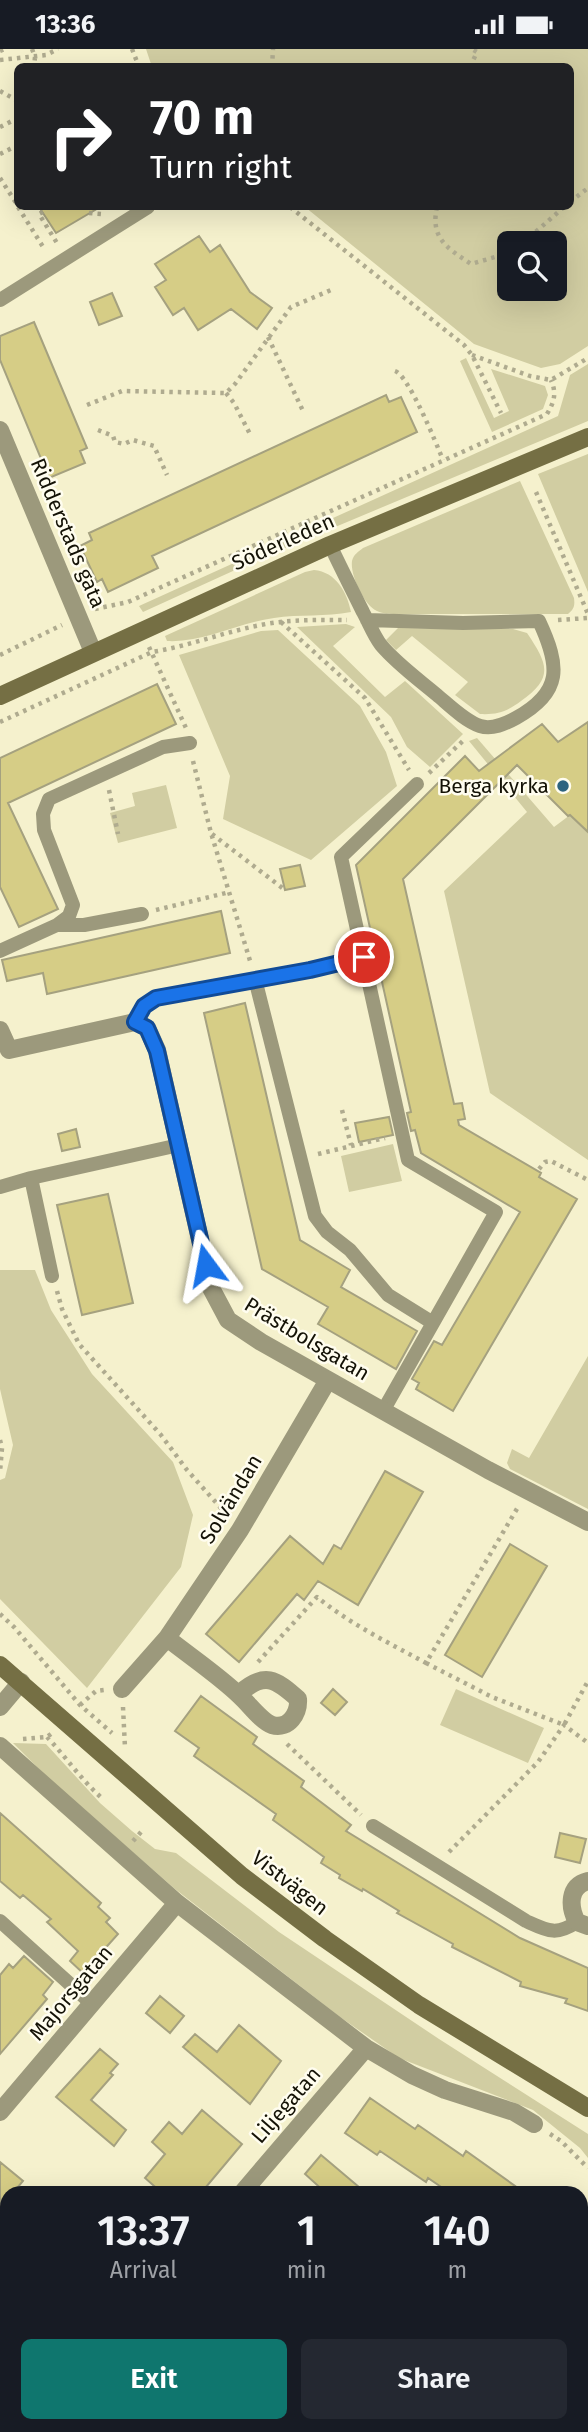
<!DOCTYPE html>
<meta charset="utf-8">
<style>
:root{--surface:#171b24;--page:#242831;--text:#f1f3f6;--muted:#9ea1a6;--accent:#0f766e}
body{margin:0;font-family:"Fira Sans",sans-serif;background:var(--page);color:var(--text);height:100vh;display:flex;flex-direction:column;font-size:26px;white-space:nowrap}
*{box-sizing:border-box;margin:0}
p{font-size:23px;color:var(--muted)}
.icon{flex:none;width:38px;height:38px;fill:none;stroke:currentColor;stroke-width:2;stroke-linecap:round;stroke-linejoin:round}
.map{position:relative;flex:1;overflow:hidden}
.drawer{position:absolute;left:0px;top:2137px;width:588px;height:247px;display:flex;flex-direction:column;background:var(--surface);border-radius:21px 21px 0 0;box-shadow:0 7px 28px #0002}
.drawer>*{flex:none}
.hud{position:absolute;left:14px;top:14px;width:560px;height:147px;border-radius:10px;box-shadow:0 7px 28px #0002;background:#202124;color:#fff;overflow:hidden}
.fabs{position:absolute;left:497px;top:182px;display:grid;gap:14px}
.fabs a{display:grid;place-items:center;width:70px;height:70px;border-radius:10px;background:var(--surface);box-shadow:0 7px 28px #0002;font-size:35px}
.pin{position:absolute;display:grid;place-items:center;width:60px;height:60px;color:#fff;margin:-30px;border:4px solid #fff;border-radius:50%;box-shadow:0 2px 7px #0007}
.me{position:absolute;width:77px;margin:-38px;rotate:347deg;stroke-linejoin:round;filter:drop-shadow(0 0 5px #0008)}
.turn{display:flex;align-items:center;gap:24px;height:147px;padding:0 21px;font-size:32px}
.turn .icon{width:91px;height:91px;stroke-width:2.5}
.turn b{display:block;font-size:49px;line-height:60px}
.eta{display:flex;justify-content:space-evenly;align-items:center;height:119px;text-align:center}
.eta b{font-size:42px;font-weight:600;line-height:49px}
.action{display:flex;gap:14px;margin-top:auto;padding:14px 21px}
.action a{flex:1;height:80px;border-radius:10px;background:var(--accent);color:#fff;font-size:28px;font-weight:600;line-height:80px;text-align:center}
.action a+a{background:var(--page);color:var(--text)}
.status{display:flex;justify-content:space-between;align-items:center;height:49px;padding:0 35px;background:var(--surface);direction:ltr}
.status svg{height:19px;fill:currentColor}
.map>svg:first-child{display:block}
</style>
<div class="status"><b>13:36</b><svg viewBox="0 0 49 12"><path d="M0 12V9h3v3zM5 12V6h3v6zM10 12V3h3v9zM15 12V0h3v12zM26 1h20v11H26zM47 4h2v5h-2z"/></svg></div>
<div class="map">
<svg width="588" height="2383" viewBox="0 0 588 2383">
<rect width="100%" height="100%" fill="#f5f1cd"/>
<path fill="#d1cda2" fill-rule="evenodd" d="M146,0h442v297l-28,18 -19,4 -67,-24 -169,-137h265v-140h-418zM509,194h46v46h-46z
M466,309l28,60 15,-7 -18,-42 54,17 3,9 -5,14 -51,23 -32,-71z
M588,315v57l-322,135 -123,56 -4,-6 419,-190 12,-41z
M588,405v138l-50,-118z
M520,432l54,117c1,8 0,11 -6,16h-168c-8,0 -17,0 -23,-3 -13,-6 -27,-36 -25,-50 2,-7 6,-9 11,-13z
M314,521c22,2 33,22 37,42 -25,5 -52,2 -77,6 -36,5 -71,25 -107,23l-2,-5 140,-64z
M346,575l9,3 -22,19 52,51 20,-16 58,53 -33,33 -23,-20 -16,-30 -94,-90z
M398,579l115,1 14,4c21,31 27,45 -6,68 -13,10 -24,14 -41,13l-25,-19 13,-13 -56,-46 -16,14 -10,-10z
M278,581l82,76 26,46 11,34 -86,74 -88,-41 7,-43 -51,-121 82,-24z
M477,689l77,89 16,-12 18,17v328l-98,-67 -46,-202 83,-79 -58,-71z
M166,736l11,43 -59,15 -8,-30 25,-7 -3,-13z
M393,1095l9,37 -53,11 -8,-36z
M0,1221h35l16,40 41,64 81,88 20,53 -12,52 -94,121 -87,-89v-119l5,-2 8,-33 -13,-56z
M588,1307v153l-78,-40 -3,-6 5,-14 17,9z
M456,1640l88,39 -16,35 -88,-38z
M13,1694l33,1 54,59 32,28 23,18 21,4 103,79 160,107 149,95v24l-8,-10 -47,-38 -134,-52 -59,-41 -165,-128 -127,-111z"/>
<path fill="#d6cd86" stroke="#a5a17f" stroke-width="2" d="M39,158h61l-44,26z
M199,187l11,16 10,-7 30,47 22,16 -15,21 -26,-20 -33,21 -14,-22 -11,7 -18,-28 11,-7 -11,-16z
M112,244l10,23 -23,9 -9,-23z
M34,273l53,126 -7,3 5,12 -36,15 -49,-118v-24z
M386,346l3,7 12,-5 16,35 -265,124 6,12 -50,24 -6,-13 -5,3 -17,-36 12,-6 -3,-7z
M157,635l19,40 -168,79 50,106 -39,18 -19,-40v-129z
M588,673v110l-18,-17 -2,1 -51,-51 -114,114 51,225 8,-1 3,16 -7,1 1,5 82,48 -2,4 38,22 -124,212 -37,-22 3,-6 -7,-4 22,-38 8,4 78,-133 -99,-59 -6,-23 -4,1 -4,-18 4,-1 -55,-247 109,-109 14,15 63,-47 16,18z
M300,816l5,21 -20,4 -5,-21z
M221,862l9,42 -183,41 -4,-21 -36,8 -5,-21z
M245,954l55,237 50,30 -9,17 76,44 -21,38 -78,-45 10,-17 -66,-38 -58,-256z
M389,1068l4,18 -34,7 -4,-19z
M76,1080l4,18 -18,4 -4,-17z
M108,1145l25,109 -51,12 -25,-110z
M385,1422l38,21 -65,113 -40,-24 -14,19 -7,-6 -58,68 -33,-28 84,-98 33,28 11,-19 7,4z
M510,1495l37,22 -65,111 -37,-22z
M333,1640l14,13 -12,13 -14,-12z
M201,1647l56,41 -4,7 51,37 -3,6 50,38 -5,6 174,107 68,30v43l-23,-8 2,-4 -47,-13 1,-4 -69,-35 1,-3 -56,-31 2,-2 -36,-22 -1,2 -23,-13 1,-3 -19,-12 3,-6 -51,-37 3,-6 -82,-58 5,-8 -24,-17z
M0,1764l101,90 -3,4 12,11 -4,4 12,12 -35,39 -13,-12 8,-10 -31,-29 4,-3 -28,-24 -3,3 -20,-17z
M560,1784l26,6 -6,24 -25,-6z
M24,1907l29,26 -10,13 4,4 -47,55v-79l9,-11 4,4z
M160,1947l24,20 -14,17 -24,-20z
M239,1976l42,36 -31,43 -67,-57 12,-13 22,18z
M100,2000l18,15 -8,9 3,2 -22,25 35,30 -12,16 -58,-49z
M370,2049l45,31 3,-4 45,31 3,-5 59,42h-75l-22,-15 -2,4 -46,-31 -3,4 -32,-22z
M202,2061l40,34 -41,49h-39l-17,-15 20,-24 -13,-12 17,-20 13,12z
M321,2106l6,5 39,33h-40l-21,-19z
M0,2113l23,19 -10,12h-6v7l-7,8z"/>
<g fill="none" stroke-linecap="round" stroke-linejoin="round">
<path stroke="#afab8f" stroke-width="4.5" stroke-dasharray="3.5 5" stroke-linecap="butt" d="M32,0l3,8 -1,10
M132,0l7,18
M0,2l5,-2
M0,11l46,-5 12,-6
M272,18l1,-18
M470,18l7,-15 -5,-3
M0,42l18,10
M0,78l18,-9
M0,105l18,-9
M0,129l18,28
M570,153l18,-14
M18,158l27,43
M290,158l174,138 8,10 29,58
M437,158c-7,31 10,41 34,57l38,-11
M43,163l-4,2 18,29
M89,164l12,1
M523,194l41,-36
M268,288l35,74
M472,306l58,21 21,4 37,-22
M395,322c14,5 41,72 48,89
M226,344l8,10 17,33
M87,356l35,-14 104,2 9,-9 56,-77 40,-17
M98,381l15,6 2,6 9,2 9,-4 21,6 13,29
M536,443l52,122
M95,560l33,-7 419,-188c7,-12 10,-20 4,-34
M558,571l30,-2
M281,573l84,76 44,72
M149,598l37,81
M0,606l62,-30
M0,673l152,-70c37,-6 72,-20 109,-27 29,-6 58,-5 86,-5
M193,712l18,72 40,131
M429,724l37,-35
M109,741l9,44
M212,785l73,56
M156,861l74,-18
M342,1061l9,35
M318,1105l67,-16
M539,1120l6,-7 6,-1 37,19
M57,1242l5,18 17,35 82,91 26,35 41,46
M0,1391l2,8 -2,24
M0,1565l14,13 66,78 32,28
M258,1613l59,-65c33,27 72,46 109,66l92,-156
M426,1614l66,34 72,28 24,-44
M80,1656l16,-14 8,-1
M123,1658l2,41
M47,1688c19,20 35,44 56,62
M23,1690l24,-2 4,-3
M287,1695l74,71
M133,1792l8,-9
M449,1803l89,-90 26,-37 24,18
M550,2085l11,7 27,27"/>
<path stroke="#9c997c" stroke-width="14" d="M0,251l148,-93
M330,496c11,23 22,45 33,67 6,11 11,24 18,33 16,19 37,34 56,50 12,10 28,26 43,31 12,4 25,-2 36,-8 47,-26 44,-52 23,-97l-76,2 -96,-3
M57,876h27l58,-11
M0,902l57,-26 12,-9 4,-11 -29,-75 -1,-16 6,-15 114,-52 27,-4
M255,930l60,237 12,16 23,18 38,45 45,28
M135,973l9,-16 12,-8 154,-28 54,-13
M31,1129l21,98
M0,1138l31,-9 148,-33
M383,1362l113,-199 -88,-52 -67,-303 76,-73
M373,1777l153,95c22,10 30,15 51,1
M0,1872l92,83"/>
<path stroke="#9c997c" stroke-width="18" d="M0,381l93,222
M0,981l9,20 126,-28 12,6 10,22 54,238 17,32 33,22 227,128 100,52
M167,1589c24,19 51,37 73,58 9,8 21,25 32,29 17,5 27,-12 26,-26 -22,-20 -34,-28 -59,-5
M122,1640l45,-51 73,-108 88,-150
M0,1658l21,-25
M0,1697l177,157 189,145 46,27 33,15 69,22 20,12
M588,1832c-20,5 -19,26 -11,41l11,4
M0,2063l177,-209
M242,2144l124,-145
M581,2236l7,-3
M0,2362l7,9
M37,2383l6,-7
M382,2383l5,-7"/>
<path stroke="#756f44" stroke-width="18" d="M0,647l330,-151 258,-108
M0,1616l242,211 83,63 94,66 169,103"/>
</g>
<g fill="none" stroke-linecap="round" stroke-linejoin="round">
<defs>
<path id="route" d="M206,1216l-49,-214 -10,-23 -12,-6 9,-16 12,-8 154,-28 54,-13"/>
</defs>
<use href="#route" stroke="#114b97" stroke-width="18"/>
<use href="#route" stroke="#1a73e8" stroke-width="12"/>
</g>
<circle fill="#2d647f" stroke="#fffdef" stroke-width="2.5" cx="563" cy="737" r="7"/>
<g text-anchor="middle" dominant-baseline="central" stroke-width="5" stroke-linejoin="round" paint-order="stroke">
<g font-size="21" fill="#141206" stroke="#fffdef">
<text transform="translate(68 484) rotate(67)">Ridderstads gata</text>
<text transform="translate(283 493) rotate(-24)">Söderleden</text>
<text transform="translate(307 1290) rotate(31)">Prästbolsgatan</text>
<text transform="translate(231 1450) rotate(-59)">Solvändan</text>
<text transform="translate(290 1834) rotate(38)">Vistvägen</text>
<text transform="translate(71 1944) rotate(-50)">Majorsgatan</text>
<text transform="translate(286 2056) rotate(-49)">Liljegatan</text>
</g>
<g font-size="21" fill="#141206" stroke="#fffdef" text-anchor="end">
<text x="549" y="737">Berga kyrka</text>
</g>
</g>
</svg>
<div class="fabs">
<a><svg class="icon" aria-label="search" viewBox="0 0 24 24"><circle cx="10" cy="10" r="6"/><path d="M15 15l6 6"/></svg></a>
</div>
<div class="pin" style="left:364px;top:908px;background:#d93025"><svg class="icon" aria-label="arrive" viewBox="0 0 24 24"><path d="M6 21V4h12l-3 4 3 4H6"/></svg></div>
<svg class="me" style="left:206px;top:1216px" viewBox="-20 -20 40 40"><path d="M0-17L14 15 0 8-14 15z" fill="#1a73e8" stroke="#fff" stroke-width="4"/></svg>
<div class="hud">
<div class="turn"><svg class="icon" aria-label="right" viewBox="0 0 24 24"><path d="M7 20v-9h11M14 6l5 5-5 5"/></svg><div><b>70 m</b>Turn right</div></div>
</div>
<section class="drawer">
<div class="eta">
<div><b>13:37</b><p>Arrival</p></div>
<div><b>1</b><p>min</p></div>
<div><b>140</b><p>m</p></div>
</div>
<div class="action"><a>Exit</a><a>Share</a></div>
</section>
</div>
